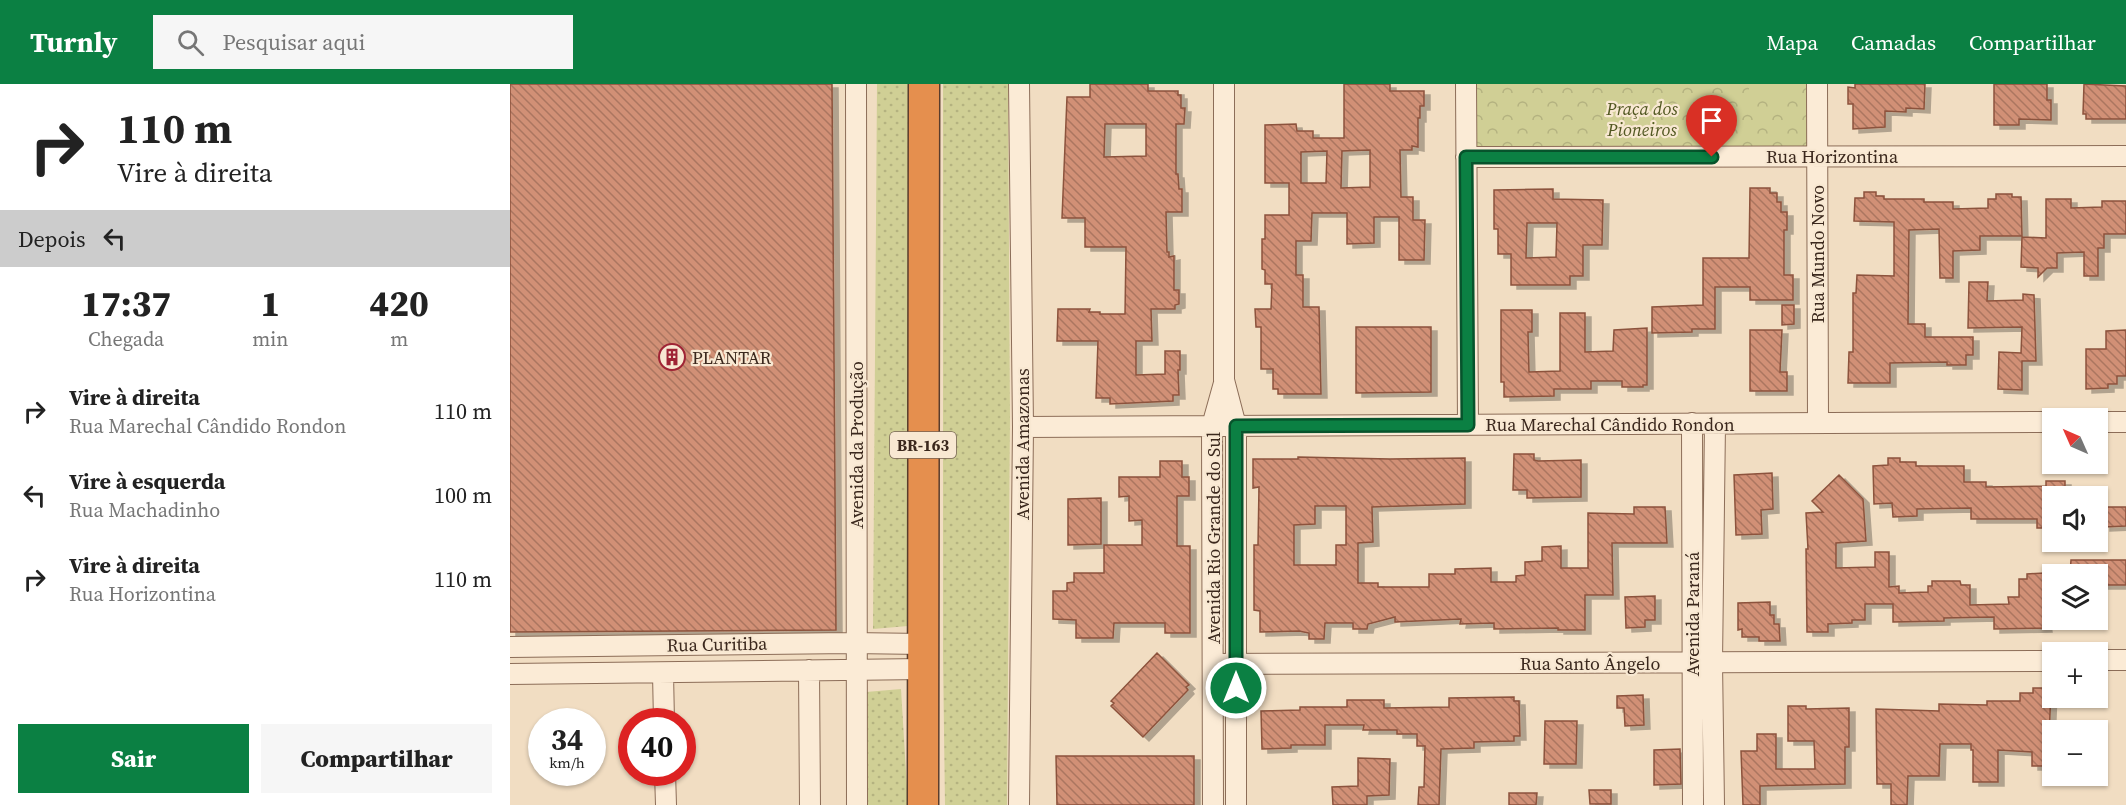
<!DOCTYPE html>
<html lang="pt">
<meta charset="utf-8">
<style>
:root{--surface:#fff;--page:#f6f6f6;--text:#222;--muted:#767676;--accent:#0b8043}
body{margin:0;font-family:"Source Serif 4",serif;background:var(--page);color:var(--text);height:100vh;display:flex;flex-direction:column;font-size:22px;white-space:nowrap}
*{box-sizing:border-box;margin:0}
p{font-size:20px;color:var(--muted)}
.icon{flex:none;width:33px;height:33px;fill:none;stroke:currentColor;stroke-width:2;stroke-linecap:round;stroke-linejoin:round}
.map{position:relative;flex:1;overflow:hidden}
.side{display:flex;flex-direction:column;background:var(--surface);width:510px}
.side>*{flex:none}
.banner{background:#fff;color:var(--text);overflow:hidden}
.needle{width:39px;rotate:315deg}
.controls{position:absolute;left:1532px;top:324px;display:grid;gap:12px}
.controls a{display:grid;place-items:center;width:66px;height:66px;border-radius:0px;background:var(--surface);box-shadow:0 2px 4px #0004;font-size:30px}
.speed{position:absolute;left:18px;top:624px;display:flex;gap:12px;font-size:30px;font-weight:700;text-align:center}
.speed>*{display:grid;place-content:center;width:78px;height:78px;border-radius:50%;background:var(--surface);box-shadow:0 2px 4px #0004;line-height:1}
.speed small{font-size:15px;font-weight:400}
.speed .limit{border:9px solid #d22;background:#fff;color:#111}
.pin{position:absolute;display:grid;place-items:center;width:51px;height:51px;color:#fff;margin:-62px -26px;border-radius:50% 50% 50% 0;rotate:-45deg;box-shadow:0 0 6px #0007}
.pin .icon{rotate:45deg}
.me{position:absolute;width:66px;margin:-33px;rotate:0deg;stroke-linejoin:round;filter:drop-shadow(0 0 4px #0008)}
.turn{display:flex;align-items:center;gap:21px;height:126px;padding:0 18px;font-size:27px}
.turn .icon{width:78px;height:78px;stroke-width:2.5}
.turn b{display:block;font-size:42px;line-height:51px}
.then{display:flex;align-items:center;height:57px;padding:0 18px;background:#0003;gap:12px;font-size:22px}
.eta{display:flex;justify-content:space-evenly;align-items:center;height:102px;text-align:center}
.eta b{font-size:36px;font-weight:800;line-height:42px}
.primary-button{display:flex;gap:12px;margin-top:auto;padding:12px 18px}
.primary-button a{flex:1;height:69px;border-radius:0px;background:var(--accent);color:#fff;font-size:24px;font-weight:800;line-height:69px;text-align:center}
.primary-button a+a{background:var(--page);color:var(--text)}
ul{padding:0;list-style:none}
li{display:flex;align-items:center;gap:18px;height:84px;padding:0 18px}
li div{flex:1}
li b{display:block;font-size:22px}
li em{font-style:normal}
header{display:flex;align-items:center;gap:36px;box-sizing:border-box;height:84px;padding:0 30px;background:var(--accent);color:#fff}
header strong{font-size:28px}
nav{display:flex;gap:33px;margin-inline-start:auto;font-size:21px}
.search{width:420px;height:54px;background:var(--page);display:flex;align-items:center;gap:15px;box-sizing:border-box;padding:0 21px;border-radius:0px;color:var(--muted);font-size:22px}
main{display:flex;flex:1;min-height:0}
.map>svg:first-child{display:block}
</style>
<header>
<strong>Turnly</strong>
<div class="search"><svg class="icon" aria-label="search" viewBox="0 0 24 24"><circle cx="10" cy="10" r="6"/><path d="M15 15l6 6"/></svg>Pesquisar aqui</div>
<nav><a>Mapa</a><a>Camadas</a><a>Compartilhar</a></nav>
</header>
<main>
<section class="side">
<div class="banner">
<div class="turn"><svg class="icon" aria-label="right" viewBox="0 0 24 24"><path d="M7 20v-9h11M14 6l5 5-5 5"/></svg><div><b>110 m</b>Vire à direita</div></div>
<div class="then">Depois<svg class="icon" aria-label="left" viewBox="0 0 24 24"><path d="M17 20v-9H6M10 6l-5 5 5 5"/></svg></div>
</div>
<div class="eta">
<div><b>17:37</b><p>Chegada</p></div>
<div><b>1</b><p>min</p></div>
<div><b>420</b><p>m</p></div>
</div>
<ul>
<li><svg class="icon" aria-label="right" viewBox="0 0 24 24"><path d="M7 20v-9h11M14 6l5 5-5 5"/></svg><div><b>Vire à direita</b><p>Rua Marechal Cândido Rondon</p></div><em>110 m</em></li>
<li><svg class="icon" aria-label="left" viewBox="0 0 24 24"><path d="M17 20v-9H6M10 6l-5 5 5 5"/></svg><div><b>Vire à esquerda</b><p>Rua Machadinho</p></div><em>100 m</em></li>
<li><svg class="icon" aria-label="right" viewBox="0 0 24 24"><path d="M7 20v-9h11M14 6l5 5-5 5"/></svg><div><b>Vire à direita</b><p>Rua Horizontina</p></div><em>110 m</em></li>
</ul>
<div class="primary-button"><a>Sair</a><a>Compartilhar</a></div>
</section>
<div class="map">
<svg width="1616" height="721" viewBox="0 0 1616 721">
<defs>
<pattern id="grass-dots" width="8" height="8" patternUnits="userSpaceOnUse" patternTransform="scale(1.5)"><rect width="8" height="8" fill="#d0cf95"/><path d="M2 2h.1M6 6h.1" fill="none" stroke="#b4b280" stroke-width="1.8" stroke-linecap="round"/></pattern>
<pattern id="forest-crowns" width="20" height="18" patternUnits="userSpaceOnUse" patternTransform="scale(1.5)"><rect width="20" height="18" fill="#d0cf95"/><path d="M2 6a3 3 0 1 1 6 0M12 15a3 3 0 1 1 6 0" fill="none" stroke="#b4b280"/></pattern>
<pattern id="building-back-hatch" width="6" height="6" patternUnits="userSpaceOnUse" patternTransform="scale(1.5)"><rect width="6" height="6" fill="#d19076"/><path d="M-1 5l2 2M0 0l6 6M5-1l2 2" fill="none" stroke="#ab7660"/></pattern>
<filter id="shadow"><feDropShadow dx="6" dy="4" stdDeviation="0" flood-color="#0004"/></filter>
</defs>
<rect width="100%" height="100%" fill="#f1ddc2"/>
<path fill="url(#grass-dots)" d="M367,0h38l-7,542 -35,3z
M433,0h65l2,333 -3,388h-62l-2,-148z
M391,605l7,116h-43l1,-113z"/>
<path fill="url(#forest-crowns)" d="M960,0h343l1,69h-343z"/>
<path fill="#d0cf95" d="M1239,0h48v14h-48z"/>
<path fill="url(#building-back-hatch)" stroke="#8c523c" stroke-width="1.5" fill-rule="evenodd" filter="url(#shadow)" d="M0,0h322l4,546 -326,2z
M580,0h58v7h30v4h3v13h4l-1,16h-8v50h2l1,15h3v23h-16l1,40h2v5l5,-1v34h5v14l-4,1v4h-24l1,32h-16v34l29,-1v-23h15v19h-2l1,25h-6v6l-63,3v-6h-14l2,-57h-41l1,-32h32l-1,3h11v2h25l1,-67h-41v-29h-23l5,-121h23zM595,40h41v32l-42,1z
M834,0h46v7h34v15h-4v12h-2v29l-6,-1v4h-12l1,47h12v23h12l-1,40h-25v-43h-25v26l-27,1v-31h-35l-1,28h-15v34h7v32h16l2,87h-43v-5h-5v-20h-12v-42h-5l-1,-18h16l1,-25h-7v-14l-3,-1v-30h3v-24h24v-32h-24v-58l31,-1 1,7h16v7h31zM860,66v37l-29,1 1,-37zM817,67l-1,32h-25v-31z
M1345,0h70l-1,25 -18,-1v4l-21,-1v16l-32,2v-25h-5v-17l7,1z
M1484,0h53v16h4v20l-32,-1v6h-25z
M1574,0l42,2v33h-40v-5h-3z
M1240,104h20v5h7v9h4v10h6v18h-3v45h9v25h-43v-13h-35v42h-23v3l-40,1v-26l51,-2v-47h46z
M1043,105v10l50,1 -1,45h-19v31h-13v9h-59v-31h-13v-25h-4v-39zM1017,139h30l-1,34 -30,1z
M1354,108h12v4h8v3h40v3h29v7l35,-1v-9h8v-5h16v3h9l1,39h-42v14l-27,1v27h-13l-1,-49 -30,1 -1,94h17v13h48v18h-7v10h-19v-3l-57,1v20h-42l1,-31h4v-59h3l1,-18 37,1v-54l-40,-1 1,-23h9z
M1536,115h25v9l31,-1v-6h24v33h-22v14h-6v28h-14v-24l-27,1v15h-10l-9,9v-9l-17,-1 1,-30 24,1z
M1459,198h19l-1,19 36,-1v-6l11,1 2,66h-14v29l-24,-1 1,-37 22,1 1,-26 -54,1z
M1272,221h12v19l-12,1z
M991,226h31v22h-4l1,40 31,-1v-58h25v39l28,-1 1,-21 33,-2v57h-4v2h-21v-6h-31v8h-37v7l-50,1v-15h-3z
M846,243h75v65l-75,1z
M1240,246h32l-2,42h7v19h-37z
M1616,246v46h-9v8h-9v4l-22,1v-40h20v-18z
M1004,370h20v6l4,1 43,-1v37l-54,1v-8h-14z
M788,373l92,2 75,-1v46l-93,3 1,35 -15,1v40h20v4h51v-13h26v-5l36,-1v14h25v-6l9,-1v-13l17,-1v-14l19,-1v22h27v-55l46,1v-7h31l2,36h-55l1,52h-28v35h-27v-2l-64,1v-6l-34,1 1,-5 -66,3v-5l-27,7 -1,5h-14v-6h-28l-1,16h-15v-6l-10,-2 -39,1v-21l-6,-1v-65h4l1,-58 -6,1v-29h45zM805,422h31v39h-10v20h-42v-40l21,-1z
M1378,374h12v4h16v4h48v16h22v5l60,-1v-5h19v15h-13v32h-15v-9h-66v-11l-54,1v7l-24,1 -1,-14 -18,1 -1,-38 15,-1z
M650,377h22v16h7v19h-12v50h13v87h-25v-10h-51l-1,15h-37v-18l-23,-1v-28h14v-8l7,-1v-9h30v-28h38v-25l-13,1v-25l-10,1v-20h41z
M1262,389l1,36 -12,1 1,24 -26,1 -2,-60z
M1329,391l24,24 3,42 -30,2v25l39,-1v-15h14v35l10,-1v7l29,-1v-6h4v-5h28l1,4h9v20l39,-1 -1,-7h11v-18h8v-5l17,-1v4h8v44h-7l1,7 -52,1v-12l-50,1v3l-51,1v-18h-28v16h-13v3l-24,1v8h-21l-1,-83h2l-2,-36 17,-1 -11,-11z
M591,414v46l-33,1v-46z
M1587,423h29v19l-22,1v-7h-7z
M1561,476h55v25h-29v-11h-27z
M1145,512v24h-10v7l-19,1 -1,-31z
M1260,518v13h4v9h5l1,17h-21v-4h-17v-8l-4,1v-27z
M647,569l32,32 -3,2 2,3 -45,47 -32,-31 3,-3 -3,-2z
M1523,604h18l-2,52h3v26h-20v-14l-34,-2v32h-25v-32h-2v-6h-31l-1,32h-31l-1,29h-16v-21h-14l-1,-75 63,2v-7l48,1v-4h33v-8h13z
M1133,611l1,30 -19,1 -1,-18h-7v-12z
M1004,613v4h5l1,35h-6v5l-40,1v6l-33,1 -2,56h-21l1,-18h5l1,-41h-8v-12h-20v-4h-34l1,-5h-39v20h-34v3l-29,1 -1,-38 39,-1v-3h47v-7h37v8l65,-1v-9z
M1278,622h18v3l43,-1v39h-4v37l-85,2v19h-17l-2,-54h16v-17h19v35h39l-1,-28h-26z
M1035,637h32l-1,43h-32z
M1170,665l1,35 -27,1v-35z
M546,672h138v49h-137z
M848,674l32,1 -1,36 -22,1v9h-34l-1,-18 26,-1z
M1079,706h22v14h-21z
M999,709h28l-1,12h-27z"/>
<g fill="none" stroke-linecap="round" stroke-linejoin="round">
<defs>
<path id="minor" d="M346,0l1,721
M509,0l4,343 -4,378
M714,0v296l12,46v379
M956,0l2,341
M1307,0l1,339
M956,73l660,-1
M1587,338h29
M1182,339l1,382
M513,343l1029,-5
M0,563l341,-4 72,1
M1587,576h29
M703,580l839,-3
M299,586l1,135
M153,589l1,49
M0,590l413,-5
M155,688l1,33
M703,721l-1,-379 12,-43
M1204,721l-2,-143 3,-238"/>
<path id="highway" d="M413,721l1,-721"/>
</defs>
<use href="#minor" stroke="#8c6d58" stroke-width="22"/>
<use href="#highway" stroke="#593c2c" stroke-width="33"/>
<use href="#minor" stroke="#fbebd6" stroke-width="20"/>
<use href="#highway" stroke="#e58f4e" stroke-width="30"/>
</g>
<g fill="none" stroke-linecap="round" stroke-linejoin="round">
<defs>
<path id="route" d="M726,604v-262l232,-1 -2,-268h246"/>
</defs>
<use href="#route" stroke="#07532c" stroke-width="15"/>
<use href="#route" stroke="#0b8043" stroke-width="10"/>
</g>
<defs>
<symbol id="building-ring" viewBox="-11 -11 22 22"><circle r="9.5" fill="#f8e8d2" stroke="#9f2435" stroke-width="1.5"/><path d="M-4-6H4V6H1V3H-1V6H-4ZM-2.5-4.3h1.7v1.8h-1.7ZM.8-4.3h1.7v1.8H.8ZM-2.5-1h1.7V.8h-1.7ZM.8-1h1.7V.8H.8Z" fill="#9f2435"/></symbol>
</defs>
<g fill-rule="evenodd">
<use href="#building-ring" x="147" y="258" width="30" height="30"/>
</g>
<g text-anchor="middle" dominant-baseline="central" stroke-width="4.5" stroke-linejoin="round" paint-order="stroke">
<rect fill="#f8e8d2" stroke="#746253" stroke-width="1.5" x="380" y="348" width="66" height="26" rx="4.5"/>
<g font-size="16" font-weight="bold" fill="#3b281d">
<text x="413" y="361">BR-163</text>
</g>
<g font-size="18" font-style="italic" fill="#525822" stroke="#f8e8d2">
<text x="1132" y="24">Praça dos<tspan x="1132" dy="21">Pioneiros</tspan></text>
</g>
<g font-size="18" fill="#3b281d" stroke="#f8e8d2">
<text x="1322" y="72">Rua Horizontina</text>
<text transform="translate(1307 170) rotate(-90)">Rua Mundo Novo</text>
<text x="1100" y="340">Rua Marechal Cândido Rondon</text>
<text transform="translate(512 360) rotate(-90)">Avenida Amazonas</text>
<text transform="translate(346 361) rotate(-90)">Avenida da Produção</text>
<text transform="translate(703 454) rotate(-90)">Avenida Rio Grande do Sul</text>
<text transform="translate(1182 530) rotate(-90)">Avenida Paraná</text>
<text transform="translate(207 560) rotate(-1)">Rua Curitiba</text>
<text x="1080" y="579">Rua Santo Ângelo</text>
</g>
<g font-size="18" fill="#3b281d" stroke="#f8e8d2" text-anchor="start">
<text x="182" y="273">PLANTAR</text>
</g>
</g>
</svg>
<div class="controls">
<a><svg class="needle" viewBox="-14 -14 28 28"><path d="M0-13l5 13h-10z" fill="#e53935"/><path d="M0 13l5-13h-10z" fill="#767676"/></svg></a>
<a><svg class="icon" aria-label="sound" viewBox="0 0 24 24"><path d="M4 9h4l5-4v14l-5-4H4zM17 9q2 3 0 6"/></svg></a>
<a><svg class="icon" aria-label="layers" viewBox="0 0 24 24"><path d="M12 4l9 5-9 5-9-5zM3 14l9 5 9-5"/></svg></a>
<a>+</a>
<a>−</a>
</div>
<div class="speed"><div>34<small>km/h</small></div><div class="limit">40</div></div>
<div class="pin" style="left:1202px;top:73px;background:#d93025"><svg class="icon" aria-label="arrive" viewBox="0 0 24 24"><path d="M6 21V4h12l-3 4 3 4H6"/></svg></div>
<svg class="me" style="left:726px;top:604px" viewBox="-20 -20 40 40"><circle r="17" fill="#0b8043" stroke="#fff" stroke-width="3"/><path d="M0-11L8 9 0 5-8 9z" fill="#fff"/></svg>
</div>
</main>
